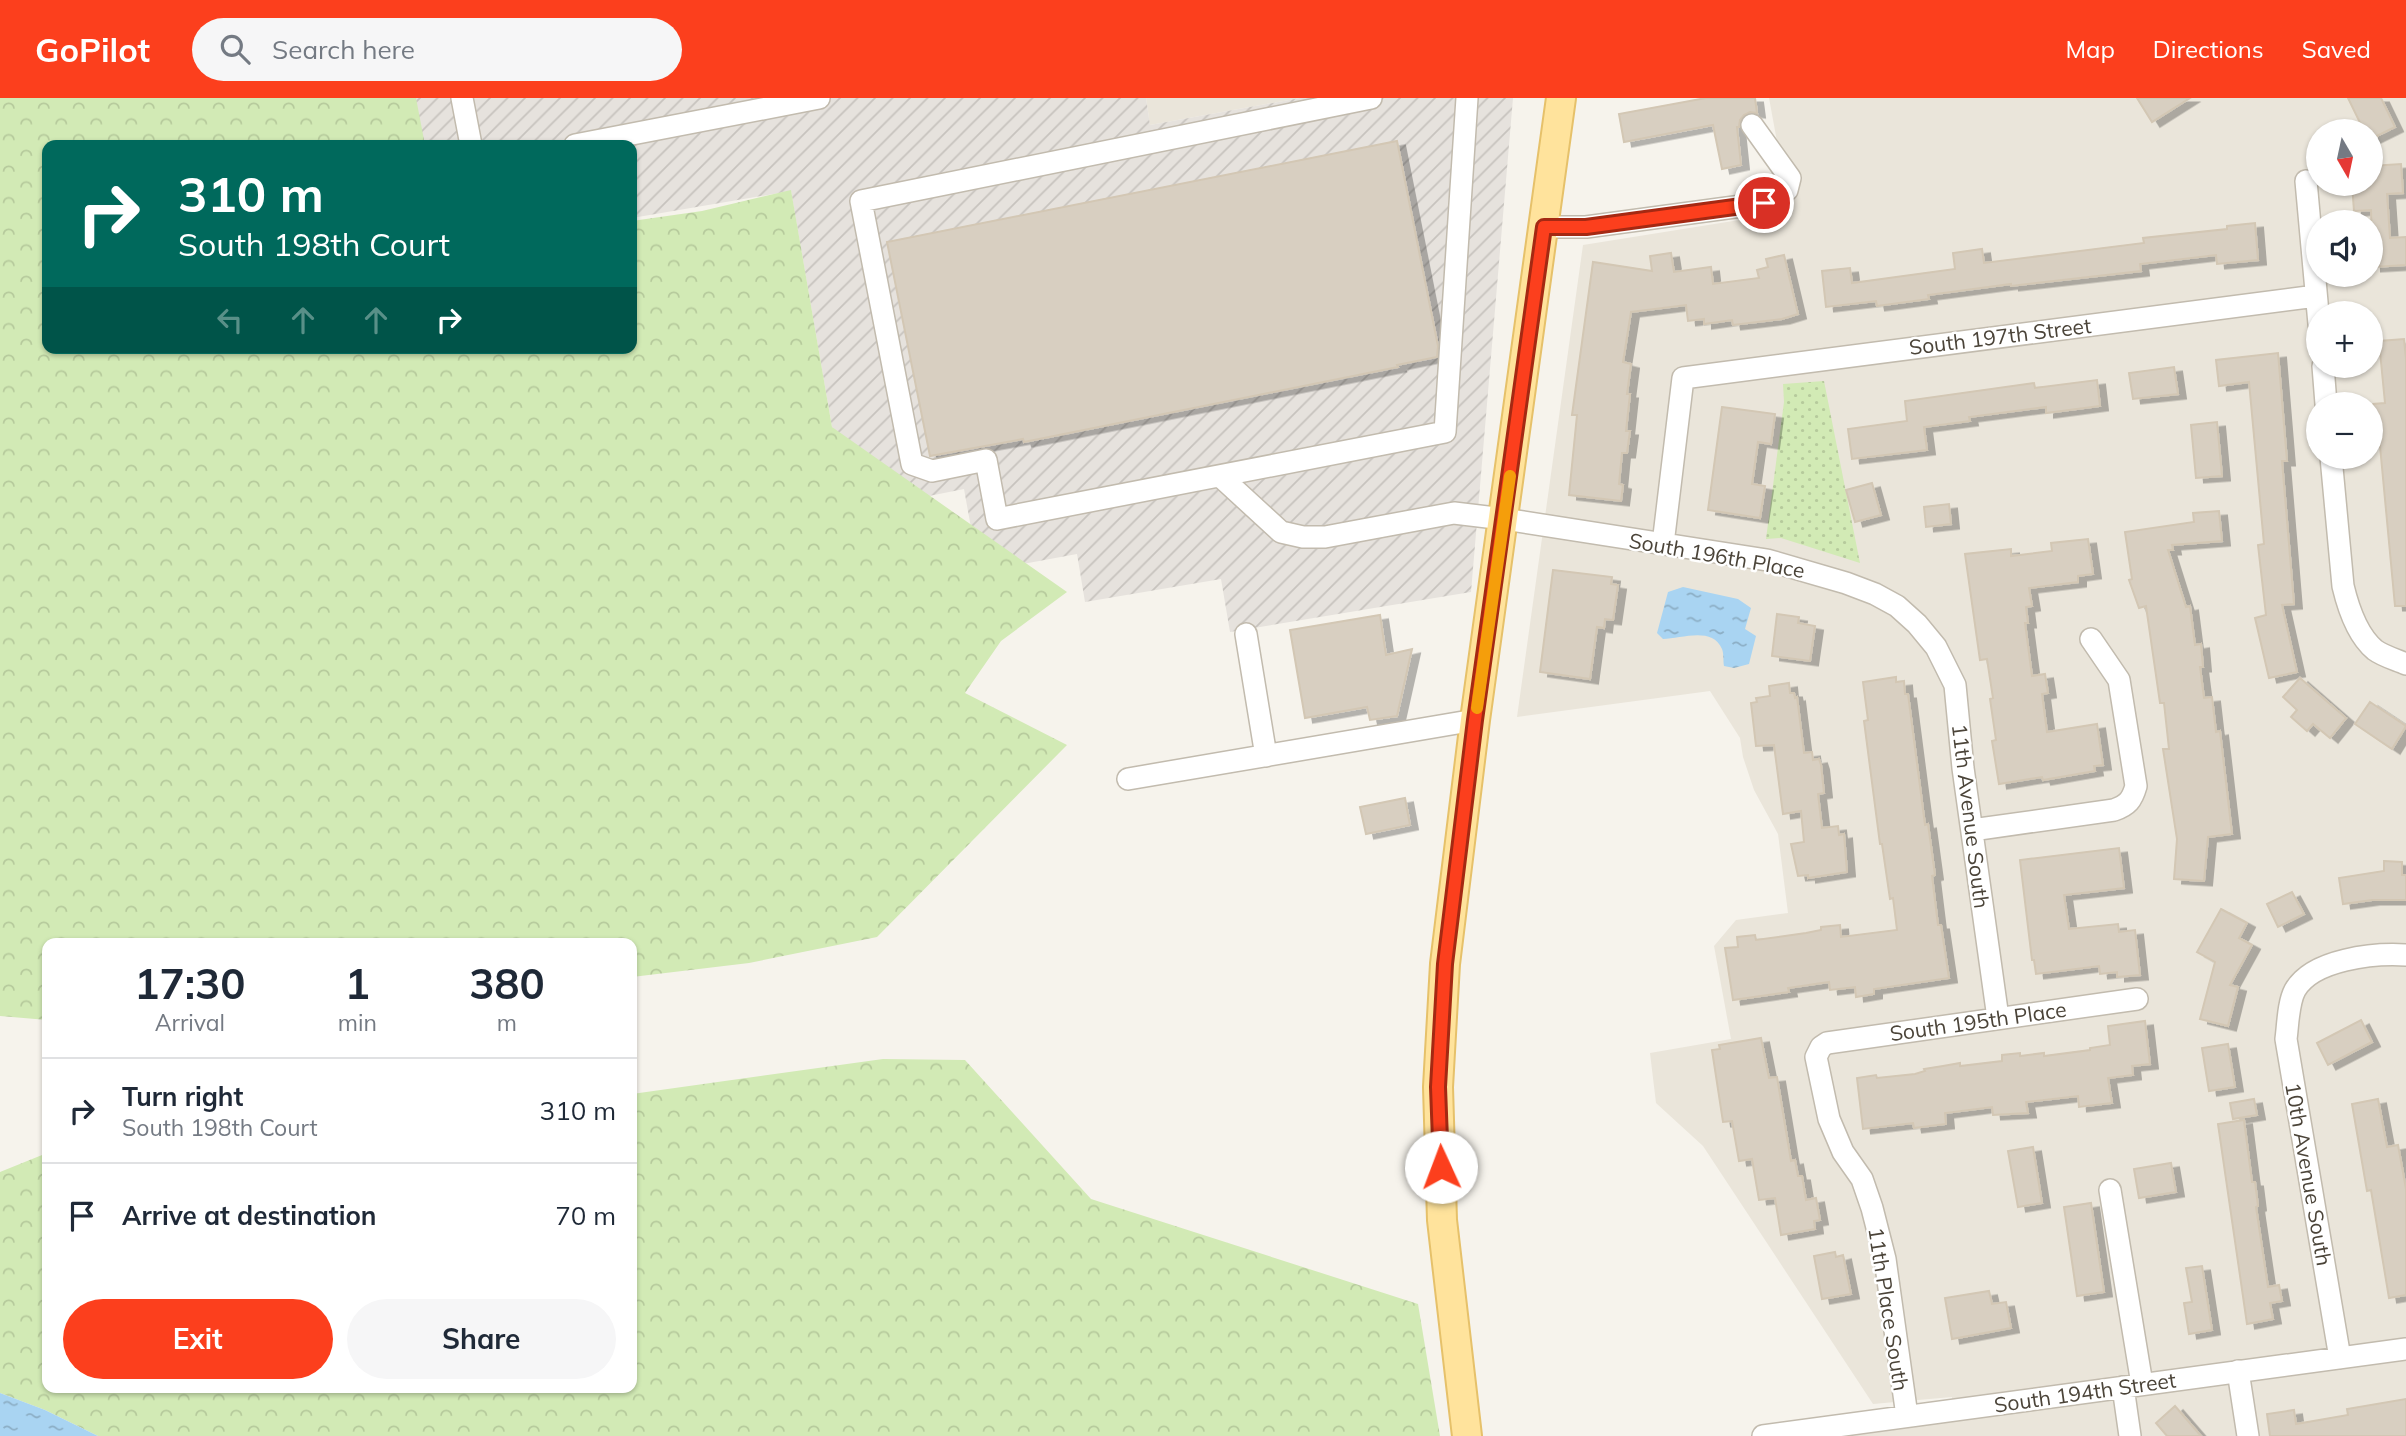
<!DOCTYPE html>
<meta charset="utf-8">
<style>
:root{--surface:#fff;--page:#f6f6f7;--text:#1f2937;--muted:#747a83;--line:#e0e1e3;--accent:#fc3f1d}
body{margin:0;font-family:Mulish,sans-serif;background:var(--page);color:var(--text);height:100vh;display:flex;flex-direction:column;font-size:26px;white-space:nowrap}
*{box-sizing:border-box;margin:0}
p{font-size:23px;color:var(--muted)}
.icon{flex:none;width:38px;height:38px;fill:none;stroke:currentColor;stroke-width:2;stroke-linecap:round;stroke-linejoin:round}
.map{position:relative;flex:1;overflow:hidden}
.side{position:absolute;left:42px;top:840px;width:595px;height:455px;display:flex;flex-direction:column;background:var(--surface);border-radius:14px;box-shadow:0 2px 5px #0004}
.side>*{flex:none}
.guide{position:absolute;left:42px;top:42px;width:595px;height:214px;border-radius:14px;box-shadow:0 2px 5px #0004;background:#00695c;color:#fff;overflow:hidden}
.needle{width:46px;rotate:171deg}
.buttons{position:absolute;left:2306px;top:21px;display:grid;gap:14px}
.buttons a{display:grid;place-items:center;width:77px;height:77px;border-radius:50%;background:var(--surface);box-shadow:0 2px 5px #0004;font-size:35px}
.pin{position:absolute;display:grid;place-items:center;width:60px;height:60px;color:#fff;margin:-30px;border:4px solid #fff;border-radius:50%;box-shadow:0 2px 7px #0007}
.me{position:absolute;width:77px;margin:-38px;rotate:358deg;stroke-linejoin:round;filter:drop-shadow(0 0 5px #0008)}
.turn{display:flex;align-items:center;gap:24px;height:147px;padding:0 21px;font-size:32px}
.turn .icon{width:91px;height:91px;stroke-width:2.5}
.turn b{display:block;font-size:49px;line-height:60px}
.lanes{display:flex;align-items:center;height:66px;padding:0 21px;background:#0003;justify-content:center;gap:35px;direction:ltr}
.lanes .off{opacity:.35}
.eta{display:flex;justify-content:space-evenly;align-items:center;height:119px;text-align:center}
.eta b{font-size:42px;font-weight:700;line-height:49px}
.button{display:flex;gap:14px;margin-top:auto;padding:14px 21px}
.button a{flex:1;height:80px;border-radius:42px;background:var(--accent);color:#fff;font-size:28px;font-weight:700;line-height:80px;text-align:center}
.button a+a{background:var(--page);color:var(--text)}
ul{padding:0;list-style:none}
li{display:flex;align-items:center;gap:21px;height:105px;padding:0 21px;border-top:2px solid var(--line)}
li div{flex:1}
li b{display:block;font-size:26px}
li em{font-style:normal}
header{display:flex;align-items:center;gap:42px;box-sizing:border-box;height:98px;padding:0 35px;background:var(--accent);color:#fff}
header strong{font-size:33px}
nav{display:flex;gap:38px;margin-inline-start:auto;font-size:24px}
.search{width:490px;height:63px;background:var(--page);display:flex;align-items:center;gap:18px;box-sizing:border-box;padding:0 24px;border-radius:38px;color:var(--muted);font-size:26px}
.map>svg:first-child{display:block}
</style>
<header>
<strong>GoPilot</strong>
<div class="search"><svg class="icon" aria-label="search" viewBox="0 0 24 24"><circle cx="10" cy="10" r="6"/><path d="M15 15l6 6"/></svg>Search here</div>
<nav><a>Map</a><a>Directions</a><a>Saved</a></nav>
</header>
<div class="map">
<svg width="2406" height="1338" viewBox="0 0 2406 1338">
<defs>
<pattern id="industrial-furrows" width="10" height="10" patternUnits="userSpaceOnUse" patternTransform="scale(1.75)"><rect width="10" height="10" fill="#e6e2dd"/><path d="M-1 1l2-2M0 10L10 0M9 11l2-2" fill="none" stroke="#c7c3be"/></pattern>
<pattern id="forest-crowns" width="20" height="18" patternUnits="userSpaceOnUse" patternTransform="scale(1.75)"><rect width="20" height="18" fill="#d2eab5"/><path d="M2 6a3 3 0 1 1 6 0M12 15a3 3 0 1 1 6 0" fill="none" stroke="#b6ca9c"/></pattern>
<pattern id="park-dots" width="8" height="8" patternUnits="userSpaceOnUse" patternTransform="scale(1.75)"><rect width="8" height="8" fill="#d2eab5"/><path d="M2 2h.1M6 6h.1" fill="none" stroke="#b6ca9c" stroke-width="1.8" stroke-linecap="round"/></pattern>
<pattern id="water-ripples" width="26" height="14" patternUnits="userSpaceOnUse" patternTransform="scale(1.75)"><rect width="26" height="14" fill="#a9d4f2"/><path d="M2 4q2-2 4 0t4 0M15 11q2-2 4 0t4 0" fill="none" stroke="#8caec5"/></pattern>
<filter id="shadow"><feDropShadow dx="8" dy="4.5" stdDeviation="0" flood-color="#0004"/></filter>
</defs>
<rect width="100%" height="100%" fill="#f6f3ec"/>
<path fill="#eae5da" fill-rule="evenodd" d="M1146,0h154l-150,27z
M1769,0h637v1338h-555l100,-14 1,-25 -79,7 -170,-258 -47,-43 -6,-50 81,-14 -17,-93 22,-26 52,-7 -10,-79 -24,-44 -11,-33 -3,-19 -30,-47 -193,26 66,-472 207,-33zM2319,33h52v53h-52zM2319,124h52v53h-52zM2319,215h52v53h-52zM2319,306h52v53h-52z"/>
<path fill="url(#industrial-furrows)" d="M413,0h733l4,27 150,-27h213l-42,494 -241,40 -9,-53 -136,23 -8,-48 -98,18 -15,-83 -55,11 -77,-73 -41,-236 -159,27v-73h-211z"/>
<path fill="url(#forest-crowns)" d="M0,0h416l9,47h-378v203h585v-127l70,-10 89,-21 41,237 235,165 -66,49 -36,52 102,52 -190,192 -128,26 -117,14v-34h-585v77l-47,-4z
M883,961l82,1 126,139 327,105 22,132h-1342l-53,-26 -45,-17v-221l47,-19v235h585v-294z"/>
<path fill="url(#park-dots)" d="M1824,283l35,177 1,5 -79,-25 -15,1 18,-137 -1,-18z"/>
<path fill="url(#water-ripples)" d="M1683,489l55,12 13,9 -6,21 11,7 -7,28 -15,4 -10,-2c-1,-5 0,-12 -2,-17 -10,-23 -41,-10 -59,-10l-6,-6 11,-41z
M0,1295l45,17 53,26h-98z"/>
<path fill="#d8cfc1" stroke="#d3c7b4" stroke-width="2" filter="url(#shadow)" d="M1706,0h49l2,15 -7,-1 -6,3 -4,5 -1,7h-2l4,38 -19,4 -9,-44 -89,17 -5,-28z
M2137,0h53l-38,24z
M2348,0h33l14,29 -24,12v-8h-7z
M1397,43l41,205 -1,11 -40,8 1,2 -374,75 -1,-3 -93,17 -43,-214z
M2401,66l2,29 -16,1 3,44 16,-1v28l-33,2 -2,-57 -17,1 -2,-27h19v-18z
M2255,125l3,37 -41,4 -1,-9 -76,9 1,7 -130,15v-2l-83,11 1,4 -52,7 -1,-5 -50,6 -4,-36 28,-3 2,15 103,-14 -2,-16 29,-4 2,14 160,-20 -1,-5 84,-9v-3z
M1671,155l3,19 37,-5 2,17 46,-6 -2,-8 11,-3 -2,-8 18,-4 14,59 -16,5 -49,6 -1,-5 -28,4v-5l-16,2 -2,-16 -55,7 -8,50 8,2 -4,30h3l-4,37h4l-3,22h-5l-3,31 4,1 -2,16 -52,-6 8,-80h-5l21,-153 59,9 -2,-15z
M2404,241l2,20v247h-11l-15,-160 -3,1 -4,-43 12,-1 -6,-62z
M2278,255l9,108h-5l12,143 -12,1 15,67 -28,6 -14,-60 11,-3 -8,-70 6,-1 -15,-162 -30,4 -3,-26z
M2174,269l4,27 -45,5 -4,-26z
M2097,282l3,26 -54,7v-6l-77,10 1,4 -46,6 3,23 -75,9 -4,-30 59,-8 -2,-20 129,-18 1,5z
M1722,309l53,7 -4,30 -13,-2 -6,42 13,2 -5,32 -52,-8z
M2217,324l5,54 -26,2 -5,-53z
M1872,385l9,32 -26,7 -9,-32z
M1949,406l2,20 -25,3 -2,-20z
M2219,413l3,30 -50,4 1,5h-5l18,57 4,-1 5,39 6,-1 2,23h-3l4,31 8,-1 4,35 4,-1 12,103 -24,3 -4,44 -30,-2 3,-40 -14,-90h6l-5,-46h-4l-14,-97 -7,2 -10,-28 3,-1 -7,-47 69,-10 -1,-9z
M2088,441l5,35 -15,2v6l-49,6 3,18 -6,1 2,16h-3l7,53 13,-2 3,19 -6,1 5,38 50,-8 6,41 -9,1 1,5 -52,9 -1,-3 -43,7 -7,-43 4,-1 -6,-41 3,-1 -6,-39 -7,1 -15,-106 46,-5v7l41,-5 -1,-8z
M1553,472l59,7 -1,7 7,1 -5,35 -8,-1 -1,9 -7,-1 -7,52 -50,-7z
M1777,516l22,3 -1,6 17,3 -5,35 -38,-5z
M1380,517l6,40 26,-6 -15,67 -27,4 -3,-13 -62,11 -15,-88z
M1896,579v5l8,-1 1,13h3l17,131 3,-1 7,51 -3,1 6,49h3l8,53 -75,11v5l-18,3 -1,-10 -25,3 -1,-8 -41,6 1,4 -56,8 -8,-52 13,-1 -1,-10 18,-2 1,5 50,-7 15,-3v-3l19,-2 1,12 56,-7 -4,-32 -3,1 -8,-55h-2l-16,-123 4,-1 -5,-38z
M2300,580l46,40 -16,20 -17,-14 -6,7 -16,-14 6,-7 -14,-13z
M1789,585l1,10h4l1,5 2,-1 7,56 8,-1 1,8 6,-1 2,6 3,28 -6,1 4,34 16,-2 1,9 5,-1 3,38 -39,6v-3l-10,1 -7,-32 13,-2 -3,-31 -18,3 -9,-69 -18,1 -5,-43 6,-1 -1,-4 14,-2 -1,-10z
M2370,604l36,24 -14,23 -37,-25z
M1405,700l5,27 -44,9 -6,-27z
M2119,750l5,40 -60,7 5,34 49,-5 1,8 16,-2 5,45 -23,2v-5l-17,2 -1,-8 -63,8 -2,-14h-2l-12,-100z
M2384,763l18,1v13h4v25h-34l-29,4 -4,-26 45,-7z
M2292,794l12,22 -26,13 -11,-23z
M2221,811l26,14 -8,15 13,7 -22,40 8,2 -10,39 -28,-7 15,-57 -18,-10z
M2361,922l11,22 -44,23 -11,-22z
M2145,923l5,43 -18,2 1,9 -25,3 4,25 -33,4 -1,-11 -52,6 2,11 -35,2 -1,-8 -47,6 1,11 -32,4 -1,-5 -50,6 -6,-51 19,-3 1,3 38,-4 10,-3 -1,-2 19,-3 17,-3v3l42,-5v-6l18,-2v3l24,-3v3l46,-6v-2l20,-3 -2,-19z
M1761,940l8,40 8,-1 14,84 4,-1 3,16h4l4,24 10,-2 4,22 -6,1 1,8 -34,6 -6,-37 -16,2 -7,-41 -13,2 -7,-40 -9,1 -11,-72 8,-1 -1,-4z
M2228,946l7,43 -26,4 -7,-43z
M2254,1001l3,16 -24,4 -3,-16z
M2378,1001l9,48 11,-2 8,44v106l-17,3 -18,-108 -4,1 -15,-87z
M2244,1022l8,62h3l3,24 -2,1 12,80 11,-2 3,16 -12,2 3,16 -26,5 -29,-200z
M2033,1049l9,56 -24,4 -10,-56z
M2171,1065l5,29 -37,6 -5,-29z
M2091,1105l13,89 -27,4 -13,-89z
M1835,1154l1,5 7,-2 8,39 -29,5 -8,-43z
M2202,1168l10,64 -23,4 -5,-31 8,-1 -6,-34z
M1989,1193l3,13 14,-2 5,26 -59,11 -7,-41z
M2406,1301v37h-136l-3,-22 27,-4 2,14 52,-9 -1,-6z
M2175,1308l26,30h-34l-11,-13z"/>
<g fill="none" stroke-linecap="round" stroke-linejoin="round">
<defs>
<path id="minor" d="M462,0l9,47
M1371,0l-510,103 51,263 20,7 54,-11 11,59 448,-87 22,-334
M575,47l244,-47
M2306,83l13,143
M1544,129h42l178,-24 23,-13 3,-12 -38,-53
M2323,268l3,38
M2331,359l12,129c5,21 14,49 32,64 8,6 22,10 31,14
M1220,378l61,56 22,5h22l129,-24 50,6 263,41 79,23 29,11 22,12 20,18 19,23 19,38 8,83 35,250
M1663,446l20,-166 633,-82
M1246,536l20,122
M1128,681l347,-59
M1972,732l142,-20c14,-5 18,-10 22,-24l-17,-106 -28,-41
M2110,1092l32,194
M2340,1260l-54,-319c2,-14 2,-36 9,-49 18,-31 79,-37 111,-35
M2238,1273l10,65
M2123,1289l7,49
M1907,1318l-22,-157 -13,-51 -10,-29 -19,-27 -14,-33 -13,-62 5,-10 6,-4 310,-44
M1763,1338l643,-87"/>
<path id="major" d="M1467,1338l-25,-216 -4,-133 7,-123 30,-244 86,-622"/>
</defs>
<use href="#minor" stroke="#c2bbae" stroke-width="24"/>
<use href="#major" stroke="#e6c16a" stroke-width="32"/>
<use href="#minor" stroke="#fff" stroke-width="21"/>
<use href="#major" stroke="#ffe39c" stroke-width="28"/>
</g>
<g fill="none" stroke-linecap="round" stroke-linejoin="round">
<defs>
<path id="route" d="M1441,1069l-3,-80 7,-123 30,-244 69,-493h42l178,-24"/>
</defs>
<use href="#route" stroke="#a42913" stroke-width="18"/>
<use href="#route" stroke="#fc3f1d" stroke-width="12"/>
<path stroke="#f59e0b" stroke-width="12" d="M1477,610l33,-232"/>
</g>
<g text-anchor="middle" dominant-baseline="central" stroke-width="5" stroke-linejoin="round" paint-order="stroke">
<g font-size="21" fill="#4b4439" stroke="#fff">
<text transform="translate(2000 238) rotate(-7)">South 197th Street</text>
<text transform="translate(1717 457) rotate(10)">South 196th Place</text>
<text transform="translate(1971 718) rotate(83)">11th Avenue South</text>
<text transform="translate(1978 923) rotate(-8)">South 195th Place</text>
<text transform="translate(2309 1076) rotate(80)">10th Avenue South</text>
<text transform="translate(1889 1211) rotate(81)">11th Place South</text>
<text transform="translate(2085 1294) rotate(-8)">South 194th Street</text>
</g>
</g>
</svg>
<div class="buttons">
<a><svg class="needle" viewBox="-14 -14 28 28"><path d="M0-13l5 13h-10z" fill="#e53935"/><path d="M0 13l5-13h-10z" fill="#747a83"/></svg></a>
<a><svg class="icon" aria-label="sound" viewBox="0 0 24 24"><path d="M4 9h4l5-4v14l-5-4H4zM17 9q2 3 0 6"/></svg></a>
<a>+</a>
<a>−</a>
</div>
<div class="pin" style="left:1764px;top:105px;background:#d93025"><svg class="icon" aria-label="arrive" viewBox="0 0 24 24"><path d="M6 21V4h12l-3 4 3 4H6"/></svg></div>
<svg class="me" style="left:1441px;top:1069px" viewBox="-20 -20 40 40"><circle r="19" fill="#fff"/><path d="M0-13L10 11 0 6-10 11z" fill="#fc3f1d"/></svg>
<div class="guide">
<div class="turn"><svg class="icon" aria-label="right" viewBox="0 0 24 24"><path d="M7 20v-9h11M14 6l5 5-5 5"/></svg><div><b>310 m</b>South 198th Court</div></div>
<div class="lanes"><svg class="icon off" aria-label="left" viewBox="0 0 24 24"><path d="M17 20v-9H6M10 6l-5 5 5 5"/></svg><svg class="icon off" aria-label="ahead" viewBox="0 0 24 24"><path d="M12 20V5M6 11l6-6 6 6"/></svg><svg class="icon off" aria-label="ahead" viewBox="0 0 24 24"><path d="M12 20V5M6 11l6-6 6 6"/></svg><svg class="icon" aria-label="right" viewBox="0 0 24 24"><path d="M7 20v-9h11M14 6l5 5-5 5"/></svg></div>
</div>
<section class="side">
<div class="eta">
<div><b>17:30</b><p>Arrival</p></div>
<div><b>1</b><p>min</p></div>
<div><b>380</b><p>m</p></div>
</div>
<ul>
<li><svg class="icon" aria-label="right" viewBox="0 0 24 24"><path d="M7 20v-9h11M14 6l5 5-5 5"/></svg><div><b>Turn right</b><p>South 198th Court</p></div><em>310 m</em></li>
<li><svg class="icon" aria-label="arrive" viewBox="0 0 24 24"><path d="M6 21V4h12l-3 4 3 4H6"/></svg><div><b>Arrive at destination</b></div><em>70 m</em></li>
</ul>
<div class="button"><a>Exit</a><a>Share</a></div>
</section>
</div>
